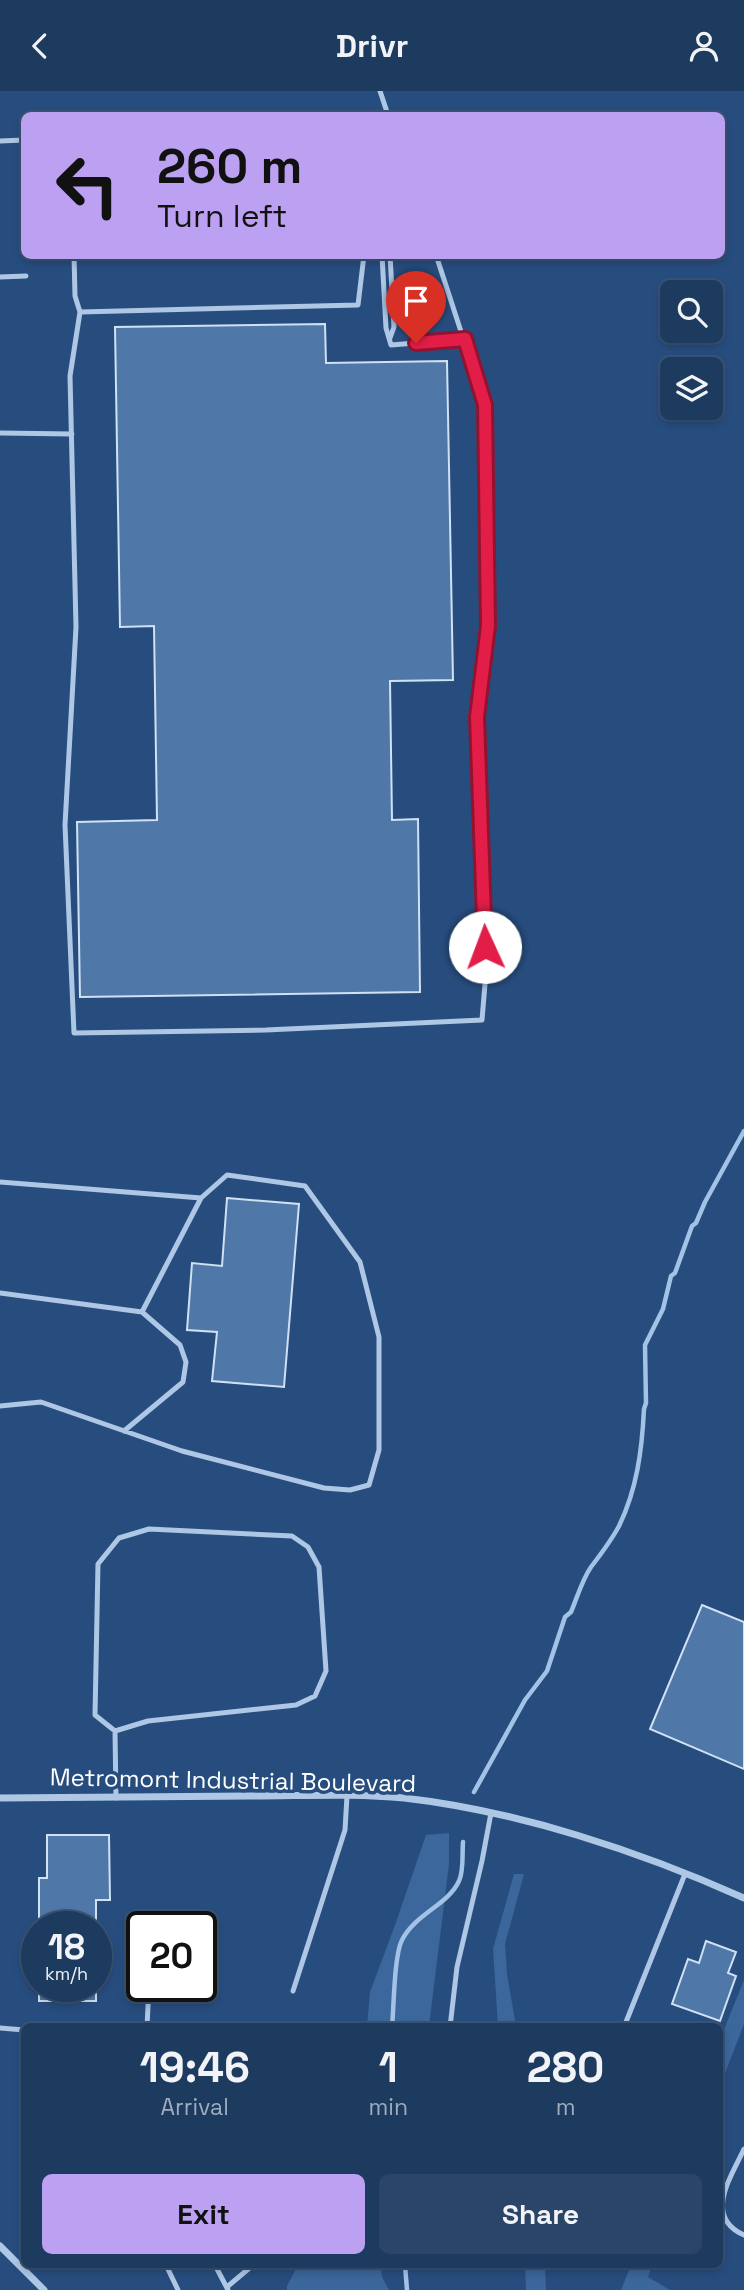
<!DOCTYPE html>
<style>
:root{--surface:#1d3a5f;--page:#2a4568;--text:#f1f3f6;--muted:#a0adbd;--line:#3b5474;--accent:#bca0f2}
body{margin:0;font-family:"Space Grotesk",sans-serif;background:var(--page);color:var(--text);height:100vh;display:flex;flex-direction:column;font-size:26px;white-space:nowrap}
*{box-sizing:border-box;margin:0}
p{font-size:23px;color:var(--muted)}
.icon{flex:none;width:38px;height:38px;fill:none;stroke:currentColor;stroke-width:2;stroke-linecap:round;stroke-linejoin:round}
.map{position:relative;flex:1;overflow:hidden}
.side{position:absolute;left:21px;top:1932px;width:702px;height:245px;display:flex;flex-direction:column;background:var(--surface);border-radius:10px;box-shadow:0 4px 10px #0003,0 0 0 2px var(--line)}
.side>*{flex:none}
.hud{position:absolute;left:21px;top:21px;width:704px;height:147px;border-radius:10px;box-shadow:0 4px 10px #0003,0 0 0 2px var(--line);background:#bca0f2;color:#111;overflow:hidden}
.buttons{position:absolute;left:660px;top:189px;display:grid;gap:14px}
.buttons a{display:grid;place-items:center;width:63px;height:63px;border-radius:10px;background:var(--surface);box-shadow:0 4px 10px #0003,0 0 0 2px var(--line);font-size:35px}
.speed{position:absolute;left:21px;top:1820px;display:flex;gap:14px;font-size:35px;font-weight:700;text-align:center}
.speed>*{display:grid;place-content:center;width:91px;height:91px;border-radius:50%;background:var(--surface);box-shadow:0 4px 10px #0003,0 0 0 2px var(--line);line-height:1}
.speed small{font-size:18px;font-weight:400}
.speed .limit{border:4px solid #111;border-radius:10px;background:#fff;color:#111}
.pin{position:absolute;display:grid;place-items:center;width:60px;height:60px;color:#fff;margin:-72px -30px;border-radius:50% 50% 50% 0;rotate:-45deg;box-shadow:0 0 7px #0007}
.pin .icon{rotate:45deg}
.me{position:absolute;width:77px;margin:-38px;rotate:358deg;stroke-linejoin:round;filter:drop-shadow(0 0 5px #0008)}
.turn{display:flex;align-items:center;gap:24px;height:147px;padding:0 21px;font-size:32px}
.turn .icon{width:91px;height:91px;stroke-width:2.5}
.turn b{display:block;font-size:49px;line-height:60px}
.eta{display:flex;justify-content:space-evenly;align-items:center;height:119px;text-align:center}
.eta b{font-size:42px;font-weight:600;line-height:49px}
.cta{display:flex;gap:14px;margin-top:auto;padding:14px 21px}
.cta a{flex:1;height:80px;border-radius:10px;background:var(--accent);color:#111;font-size:28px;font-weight:600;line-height:80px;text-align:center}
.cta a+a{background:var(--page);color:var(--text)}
header{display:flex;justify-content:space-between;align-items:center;height:91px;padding:0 21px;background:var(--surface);font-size:32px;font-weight:600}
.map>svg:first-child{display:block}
</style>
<header><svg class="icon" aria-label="back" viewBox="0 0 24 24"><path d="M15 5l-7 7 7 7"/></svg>Drivr<svg class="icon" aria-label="person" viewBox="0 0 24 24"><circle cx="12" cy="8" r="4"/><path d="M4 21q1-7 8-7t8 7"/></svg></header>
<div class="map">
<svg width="744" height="2199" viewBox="0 0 744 2199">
<rect width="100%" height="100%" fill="#274d7f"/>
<path fill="#3b679c" d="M449,1742v31l-20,162h-62l3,-34 24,-64 32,-93z
M514,1783h10l-19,70 2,30 9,52h-18l-5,-77z
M744,1889v44l-25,65v-47z
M298,2174h83l1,12 7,13h-102v-4z
M525,2174h20l1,25h-20z
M631,2174h21l-4,12 22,13h-49z"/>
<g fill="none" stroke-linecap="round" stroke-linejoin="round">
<path stroke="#a2c2e6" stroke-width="4.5" d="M474,1701l51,-92 22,-29 18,-54 6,-5c6,-14 11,-32 20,-45 10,-13 20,-26 28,-41 18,-37 23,-76 25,-117l2,-6 -1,-58 18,-36 8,-33 4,-3 17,-47 4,-3 9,-21 39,-71
M392,1936c2,-21 2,-71 10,-87 13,-26 46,-35 57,-59 5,-10 3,-28 4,-39
M405,2174l2,25"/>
</g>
<path fill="#4f77a7" stroke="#d0e1f4" stroke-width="2" d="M325,233l1,39 121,-2 6,319 -63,1 2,139 26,-1 2,173 -340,5 -3,-175 80,-2 -3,-194 -34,1 -5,-300z
M227,1107l72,6 -15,183 -72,-6 5,-49 -30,-2 5,-67 30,3z
M702,1514l42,17v147l-94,-40z
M47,1744h62l1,65h-14v27h-57v-49h8z
M706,1850l30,11 -8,21 8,3 -16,45 -48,-17 16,-45 11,4z
M39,1895h57v15h-57z"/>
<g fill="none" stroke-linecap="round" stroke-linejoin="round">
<path stroke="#adc7e5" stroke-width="5" d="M380,0l8,24
M0,50l24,-1
M74,164l1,41 5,16
M364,164l-6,50 -278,7 -10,64 6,251 -11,198 9,208 192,-3 216,-10 4,-48 -9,-255 11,-91 -3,-221 -49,-150
M382,164l4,73 5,17 74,-6
M0,186l26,-1
M390,247l4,-11 -4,-72
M0,342l72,1
M0,1091l201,16 -59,114
M0,1202l142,19 38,33 6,17 -3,20 -59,49
M0,1315l41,-4 141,49 142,37 26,2 19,-5 10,-35v-113l-19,-75 -55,-76 -78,-11 -26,23
M115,1640l33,-10 148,-16 19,-9 11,-25 -7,-104 -11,-20 -16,-11 -143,-7 -30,9 -21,26 -3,151 20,16 1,67
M293,1900l52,-161 2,-34
M147,1936l2,-41
M450,1936l7,-60 25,-106 9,-48
M624,1936l61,-153
M0,1937l24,2
M744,2058c-13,28 -41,68 0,86
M166,2174l12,25
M215,2174l13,25
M227,2196l26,-22"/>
<path stroke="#adc7e5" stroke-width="7" d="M0,1707c83,0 166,-1 250,-2 51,0 103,-3 154,2 114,13 235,53 340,100
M0,2155l44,44"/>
</g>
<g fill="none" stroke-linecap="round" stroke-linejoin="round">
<defs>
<path id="route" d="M416,252l49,-4 20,66 3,221 -11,91 8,230"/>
</defs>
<use href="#route" stroke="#92132f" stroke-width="18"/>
<use href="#route" stroke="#e11d48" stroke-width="12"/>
</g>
<g text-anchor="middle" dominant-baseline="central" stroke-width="7" stroke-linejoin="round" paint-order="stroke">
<g font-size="24" fill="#fff" stroke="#274d7f">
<text transform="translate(233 1689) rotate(1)">Metromont Industrial Boulevard</text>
</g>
</g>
</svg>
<div class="buttons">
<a><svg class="icon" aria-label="search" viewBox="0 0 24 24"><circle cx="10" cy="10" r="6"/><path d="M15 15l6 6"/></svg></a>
<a><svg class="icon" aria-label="layers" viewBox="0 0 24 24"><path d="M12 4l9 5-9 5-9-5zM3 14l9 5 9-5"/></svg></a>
</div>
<div class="speed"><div>18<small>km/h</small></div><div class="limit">20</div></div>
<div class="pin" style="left:416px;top:252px;background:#d93025"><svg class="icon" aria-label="arrive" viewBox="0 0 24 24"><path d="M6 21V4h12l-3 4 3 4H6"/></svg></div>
<svg class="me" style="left:485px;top:856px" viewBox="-20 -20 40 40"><circle r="19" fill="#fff"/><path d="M0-13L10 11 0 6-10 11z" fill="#e11d48"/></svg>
<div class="hud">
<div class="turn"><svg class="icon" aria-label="left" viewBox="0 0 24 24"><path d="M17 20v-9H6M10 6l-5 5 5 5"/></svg><div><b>260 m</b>Turn left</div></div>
</div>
<section class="side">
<div class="eta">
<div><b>19:46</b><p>Arrival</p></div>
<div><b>1</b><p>min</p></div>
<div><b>280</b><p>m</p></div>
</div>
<div class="cta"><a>Exit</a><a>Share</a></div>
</section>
</div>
